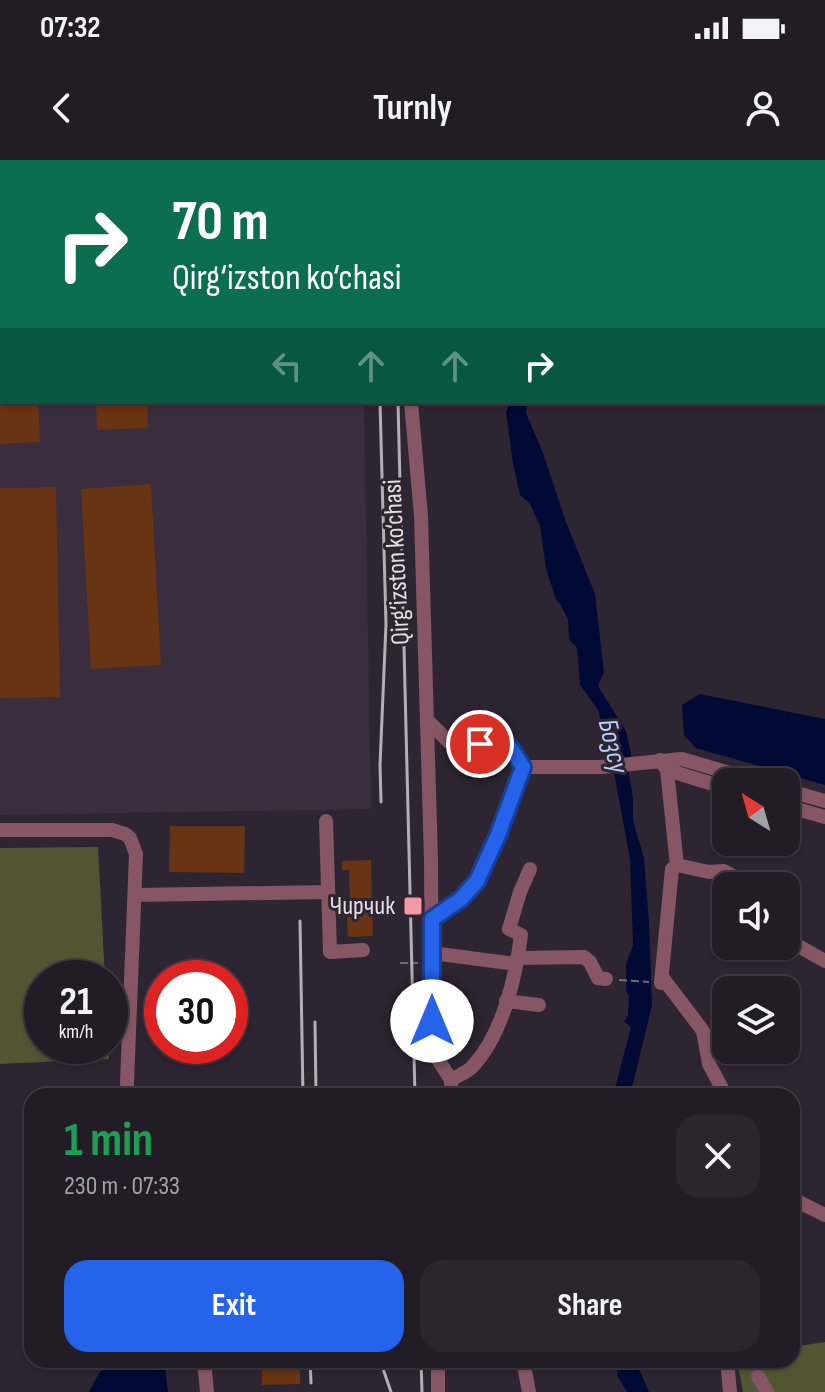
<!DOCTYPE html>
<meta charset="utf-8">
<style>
:root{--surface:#221c26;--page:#2a252e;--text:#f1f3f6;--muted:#a2a1a7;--line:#3f3a43;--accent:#2563eb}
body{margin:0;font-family:"Sofia Sans Condensed",sans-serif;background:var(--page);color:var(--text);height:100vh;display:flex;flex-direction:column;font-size:30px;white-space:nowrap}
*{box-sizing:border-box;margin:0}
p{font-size:26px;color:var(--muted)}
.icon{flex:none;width:44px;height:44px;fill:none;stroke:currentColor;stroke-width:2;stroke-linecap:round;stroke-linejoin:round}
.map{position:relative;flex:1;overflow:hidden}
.sheet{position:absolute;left:24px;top:928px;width:776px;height:280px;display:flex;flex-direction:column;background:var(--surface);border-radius:24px;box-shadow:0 2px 6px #0004,0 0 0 2px var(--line)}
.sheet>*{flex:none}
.hud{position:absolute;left:0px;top:0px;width:826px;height:244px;box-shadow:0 2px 6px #0004,0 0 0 2px var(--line);background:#0b6e4f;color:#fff;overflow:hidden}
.needle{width:52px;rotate:323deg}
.controls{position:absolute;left:712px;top:608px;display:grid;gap:16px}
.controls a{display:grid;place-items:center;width:88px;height:88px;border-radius:16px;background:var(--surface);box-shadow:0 2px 6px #0004,0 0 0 2px var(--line);font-size:40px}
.speed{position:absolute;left:24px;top:800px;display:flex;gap:16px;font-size:40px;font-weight:700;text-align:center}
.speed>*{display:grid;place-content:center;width:104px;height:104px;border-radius:50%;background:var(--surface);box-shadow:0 2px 6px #0004,0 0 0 2px var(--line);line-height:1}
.speed small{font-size:20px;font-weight:400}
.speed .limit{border:12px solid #d22;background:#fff;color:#111}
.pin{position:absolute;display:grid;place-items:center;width:68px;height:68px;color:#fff;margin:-34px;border:4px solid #fff;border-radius:50%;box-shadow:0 2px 8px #0007}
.me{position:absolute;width:88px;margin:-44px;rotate:0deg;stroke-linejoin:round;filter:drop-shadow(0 0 6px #0008)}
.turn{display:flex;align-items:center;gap:28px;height:168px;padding:0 40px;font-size:36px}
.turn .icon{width:104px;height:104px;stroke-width:2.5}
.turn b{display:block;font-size:56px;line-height:68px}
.lanes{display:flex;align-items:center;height:76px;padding:0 40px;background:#0003;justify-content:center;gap:40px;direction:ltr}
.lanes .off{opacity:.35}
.round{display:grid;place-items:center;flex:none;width:84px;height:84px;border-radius:24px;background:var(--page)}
.summary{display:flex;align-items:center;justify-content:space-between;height:136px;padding:0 40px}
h1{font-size:48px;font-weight:700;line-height:60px;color:#1e9e55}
.button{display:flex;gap:16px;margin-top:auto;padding:16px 40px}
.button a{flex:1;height:92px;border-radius:24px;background:var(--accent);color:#fff;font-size:32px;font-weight:700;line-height:92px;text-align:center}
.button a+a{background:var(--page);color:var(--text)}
.status{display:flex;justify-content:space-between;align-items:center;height:56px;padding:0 40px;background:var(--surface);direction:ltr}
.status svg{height:22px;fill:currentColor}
header{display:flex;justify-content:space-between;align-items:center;height:104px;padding:0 40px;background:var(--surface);font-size:36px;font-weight:700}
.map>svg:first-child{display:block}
</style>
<div class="status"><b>07:32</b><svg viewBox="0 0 49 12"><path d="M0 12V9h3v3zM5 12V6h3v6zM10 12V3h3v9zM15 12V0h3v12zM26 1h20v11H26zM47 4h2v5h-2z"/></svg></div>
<header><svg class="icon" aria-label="back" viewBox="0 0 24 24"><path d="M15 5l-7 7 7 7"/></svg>Turnly<svg class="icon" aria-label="person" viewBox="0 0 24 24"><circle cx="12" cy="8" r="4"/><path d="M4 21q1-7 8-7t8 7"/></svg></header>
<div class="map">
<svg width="825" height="1232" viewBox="0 0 825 1232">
<rect width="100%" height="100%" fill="#2e2532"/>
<path fill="#392d3e" d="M0,0h361v2h-359v240h362l7,407 -371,6z"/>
<path fill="#525532" d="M98,687l7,131h-63v68h66l1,13 -109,5v-216z
M825,1182v50h-82l-6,-32h55v-13z"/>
<path fill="#000a35" d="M510,242h17l-1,11 17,40 23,69 29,72 9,78 -6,14 28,45 5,23 -2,20 4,24v23l11,37 5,65 3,82 -22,91h-17l18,-69 -7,-5 4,-7 1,-18 -3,-7v-26l7,-19 -3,-86 -19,-103 -13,-46 -18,-25 -3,-37 -8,-8 -1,-20 -7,-15 -5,-6 -10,-30 -6,-43 -10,-22 -10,-9 -7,-31 -7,-52z
M700,534l125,25v66l-129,-37 -12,-13 -2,-30z
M112,1200h52l4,32h-79l10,-19z
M615,1200h20l14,32h-22l-9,-15z"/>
<path fill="#683413" d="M0,242h38l2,40 -40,2z
M96,242h51l1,26 -51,2z
M151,324l10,181 -70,4 -10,-180z
M56,327l4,210 -60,1v-210z
M170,666h75l-1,47 -75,-1z
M371,700l2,76 -25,1 -1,-20h-4v-10h7l-1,-37h-7v-9z
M262,1200h38v24l-38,1z"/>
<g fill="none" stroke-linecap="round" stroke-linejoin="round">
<path stroke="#736b77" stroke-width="2" stroke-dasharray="8 4" stroke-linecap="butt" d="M400,803h18
M619,820l30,2"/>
<path stroke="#865664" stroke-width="14" d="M406,0v2
M411,242l10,114 10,344 1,190 19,30v16
M427,560l22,22 61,5 13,20
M660,600l7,10 10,95 -5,4 -11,114
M523,607h78l81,-8 78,23
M667,610l59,18
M786,630l39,11
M786,646l39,11
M326,661l4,131 33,-2
M0,670h112l13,4 5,4 6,16 -9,229 1,13
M677,705l32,7 15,-1 27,15
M135,735l193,-3
M432,759l29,-20 16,-18 21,-46 25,-68
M786,779l39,22
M432,793l84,11
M517,798l67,-1 6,5 8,16 8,1
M662,817l41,54 6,33 17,32
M506,841l33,4
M451,920c6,-4 15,-7 21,-13 30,-31 44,-90 49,-132l-12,-6 11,-37 10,-23
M792,1034l7,8 26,13
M204,1200l3,32
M438,1200v32
M523,1200l6,32
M727,1200l3,32
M758,1216l9,16"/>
<path stroke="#b4aeb8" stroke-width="3" d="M344,0v2
M392,0v2
M380,242l6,222 -6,141 1,37
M398,242l17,694
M300,761l3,175
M315,862l1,74
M310,1200l1,23
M380,1200l11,32
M421,1200l1,32"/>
</g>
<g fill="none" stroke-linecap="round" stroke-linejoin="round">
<defs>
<path id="route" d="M432,861v-102l29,-20 16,-18 21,-46 25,-68 -13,-20 -30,-3"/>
</defs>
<use href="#route" stroke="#184099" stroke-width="20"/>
<use href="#route" stroke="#2563eb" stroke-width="14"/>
</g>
<rect fill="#f49aa3" stroke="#2e2532" stroke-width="3" x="403" y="736" width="20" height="20" rx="4"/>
<g text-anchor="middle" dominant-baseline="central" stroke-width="6" stroke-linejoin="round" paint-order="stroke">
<g font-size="26" fill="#e4dee7" stroke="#2e2532">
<text transform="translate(397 402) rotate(-93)">Qirg‘izston ko‘chasi</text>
</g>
<g font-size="26" fill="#e4dee7" stroke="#2e2532" text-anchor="end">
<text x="395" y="746">Чирчик</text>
</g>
<g font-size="28" font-style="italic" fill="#b6d1ff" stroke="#2e2532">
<text transform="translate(613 586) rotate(77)">Бозсу</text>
</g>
</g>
</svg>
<div class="controls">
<a><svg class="needle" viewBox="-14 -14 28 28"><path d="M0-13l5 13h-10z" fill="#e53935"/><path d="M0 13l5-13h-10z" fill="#a2a1a7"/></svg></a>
<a><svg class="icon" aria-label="sound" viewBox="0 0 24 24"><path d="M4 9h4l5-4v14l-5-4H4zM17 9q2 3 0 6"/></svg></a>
<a><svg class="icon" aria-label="layers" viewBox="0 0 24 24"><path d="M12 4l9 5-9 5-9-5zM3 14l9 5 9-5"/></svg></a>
</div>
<div class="speed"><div>21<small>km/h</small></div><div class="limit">30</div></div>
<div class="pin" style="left:480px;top:584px;background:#d93025"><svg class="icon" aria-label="arrive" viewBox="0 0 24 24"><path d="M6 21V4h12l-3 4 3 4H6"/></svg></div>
<svg class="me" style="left:432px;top:861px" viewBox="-20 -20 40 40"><circle r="19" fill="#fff"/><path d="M0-13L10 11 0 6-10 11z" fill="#2563eb"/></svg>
<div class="hud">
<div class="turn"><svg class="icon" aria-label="right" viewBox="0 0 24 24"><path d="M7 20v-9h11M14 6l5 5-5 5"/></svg><div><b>70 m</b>Qirg‘izston ko‘chasi</div></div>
<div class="lanes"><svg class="icon off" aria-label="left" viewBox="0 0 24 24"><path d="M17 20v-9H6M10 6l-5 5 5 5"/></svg><svg class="icon off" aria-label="ahead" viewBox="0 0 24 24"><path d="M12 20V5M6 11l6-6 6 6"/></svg><svg class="icon off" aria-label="ahead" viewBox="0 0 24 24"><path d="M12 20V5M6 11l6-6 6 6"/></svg><svg class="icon" aria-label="right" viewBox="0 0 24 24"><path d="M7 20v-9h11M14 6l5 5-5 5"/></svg></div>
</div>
<section class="sheet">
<div class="summary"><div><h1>1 min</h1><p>230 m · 07:33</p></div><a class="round"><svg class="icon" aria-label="close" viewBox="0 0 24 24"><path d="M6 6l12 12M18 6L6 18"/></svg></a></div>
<div class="button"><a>Exit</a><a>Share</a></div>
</section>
</div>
